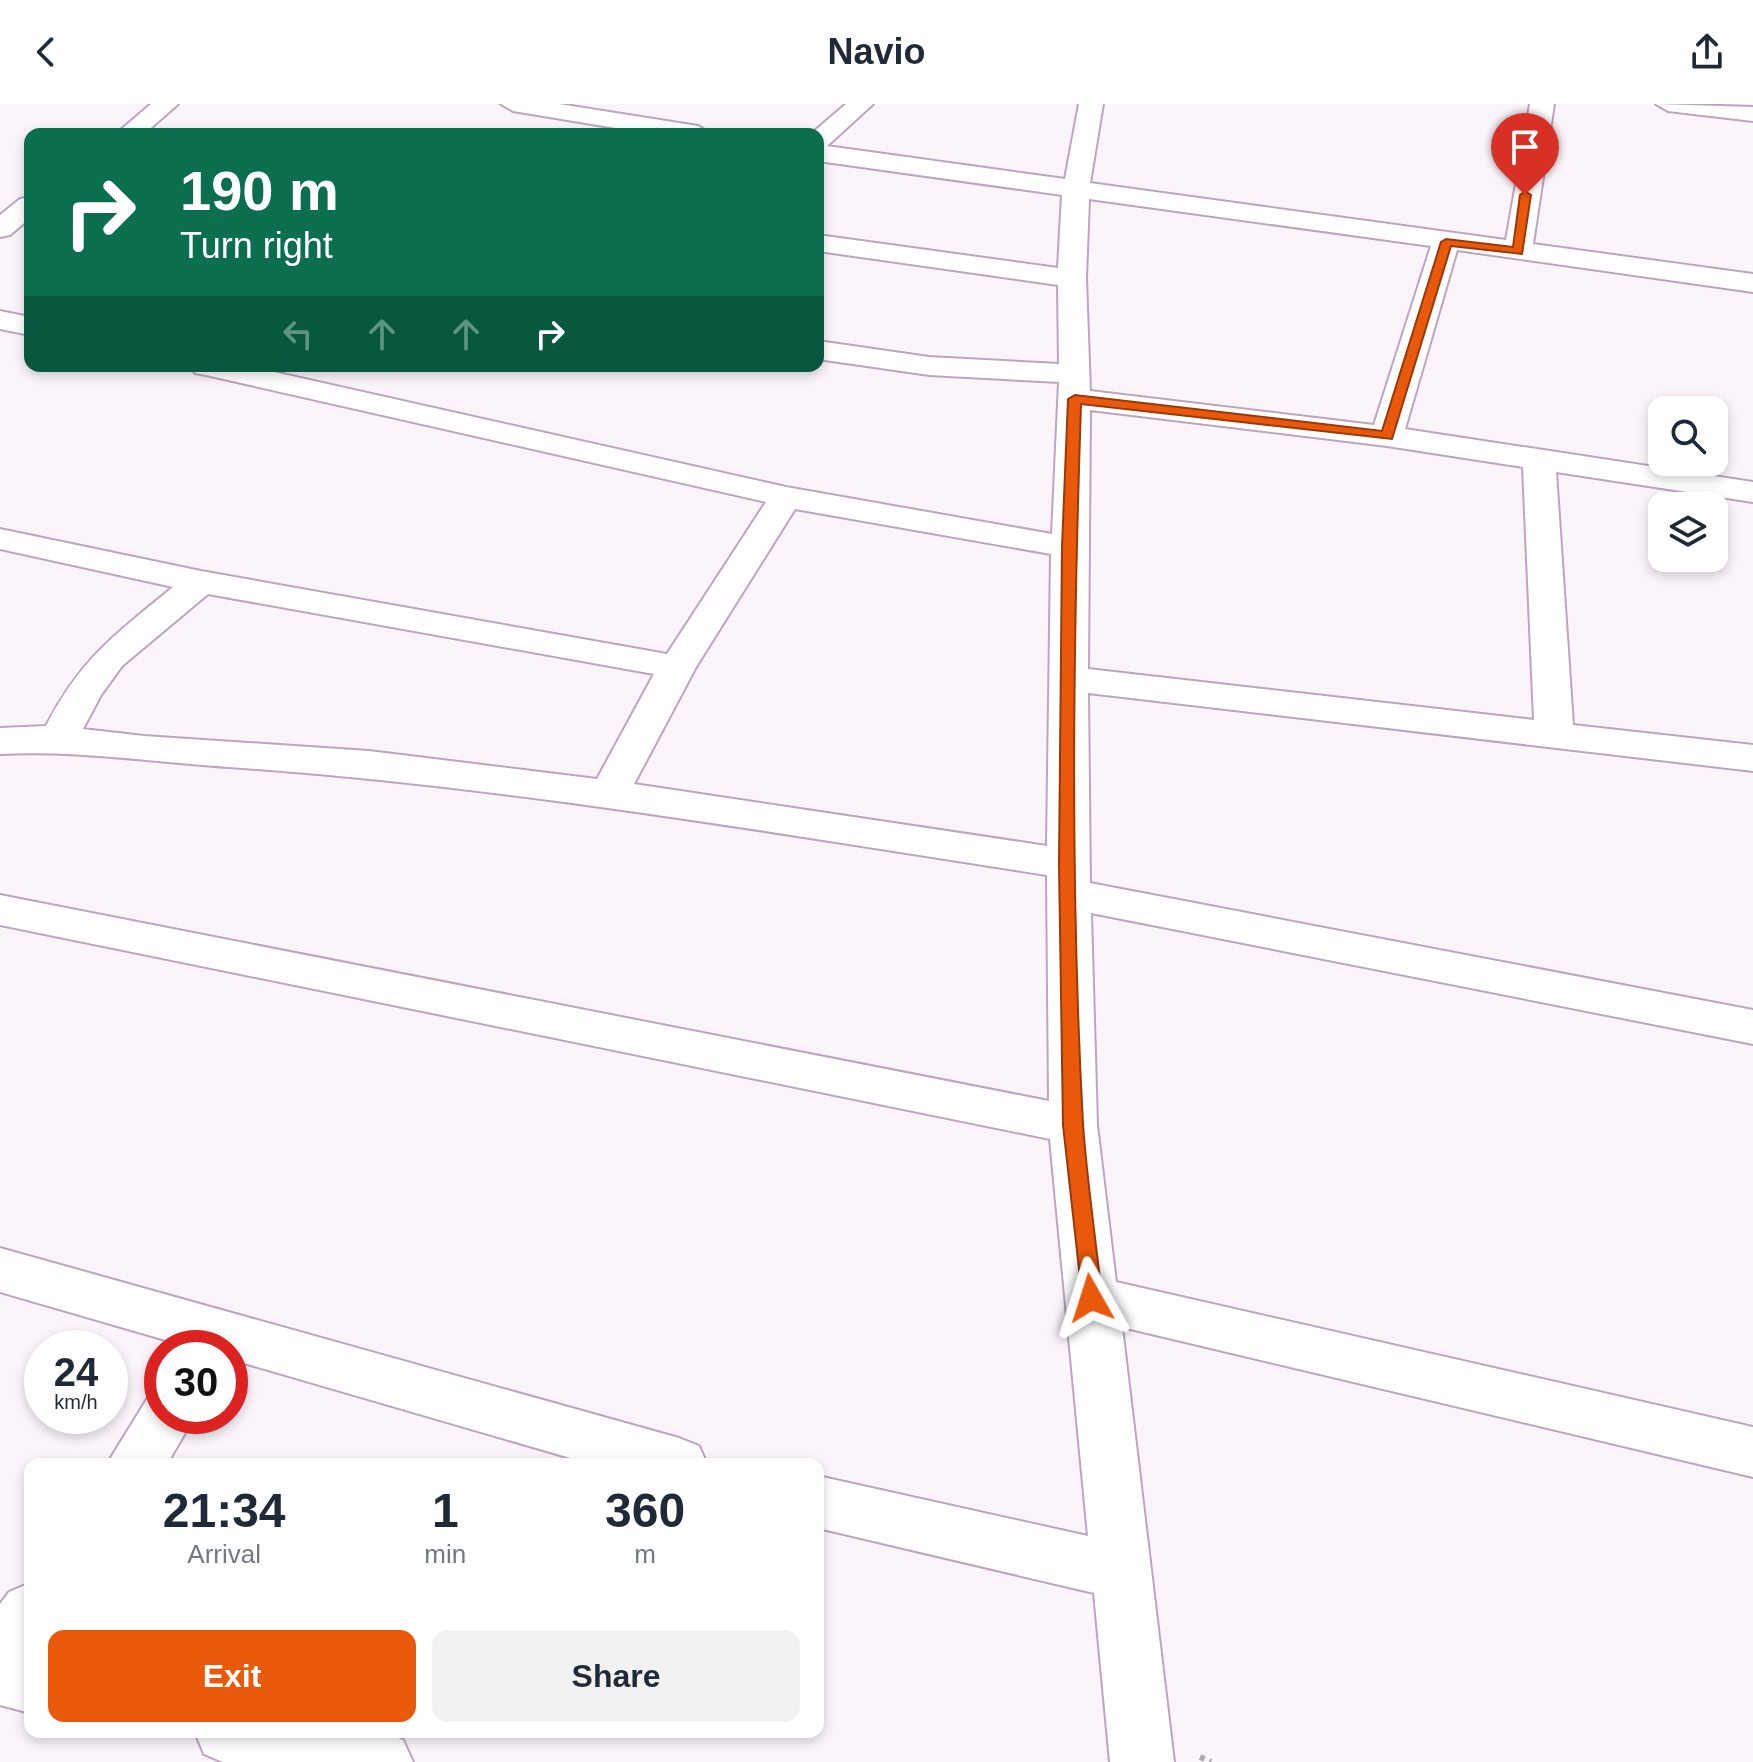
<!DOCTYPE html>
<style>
:root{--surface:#fff;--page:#f2f2f3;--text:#1f2937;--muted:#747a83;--accent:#ea580c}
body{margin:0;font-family:Helvetica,sans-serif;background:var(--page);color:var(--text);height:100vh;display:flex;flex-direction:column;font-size:30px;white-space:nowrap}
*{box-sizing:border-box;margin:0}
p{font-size:26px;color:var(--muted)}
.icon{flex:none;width:44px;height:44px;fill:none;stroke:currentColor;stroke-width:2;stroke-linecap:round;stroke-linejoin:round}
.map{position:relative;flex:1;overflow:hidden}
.drawer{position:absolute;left:24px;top:1354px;width:800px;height:280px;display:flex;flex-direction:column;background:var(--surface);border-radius:16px;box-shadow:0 4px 12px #0003}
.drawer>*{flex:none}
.guide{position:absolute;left:24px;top:24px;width:800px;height:244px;border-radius:16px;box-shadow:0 4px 12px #0003;background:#0b6e4f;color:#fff;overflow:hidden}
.fabs{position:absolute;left:1648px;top:292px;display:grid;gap:16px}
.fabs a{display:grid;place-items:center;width:80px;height:80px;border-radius:16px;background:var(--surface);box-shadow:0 4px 12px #0003;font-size:40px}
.speed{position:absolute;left:24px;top:1226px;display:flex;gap:16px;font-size:40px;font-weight:700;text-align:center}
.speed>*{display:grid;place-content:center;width:104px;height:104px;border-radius:50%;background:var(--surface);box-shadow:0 4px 12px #0003;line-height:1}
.speed small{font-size:20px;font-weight:400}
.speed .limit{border:12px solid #d22;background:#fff;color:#111}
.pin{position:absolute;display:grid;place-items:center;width:68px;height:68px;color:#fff;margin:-82px -34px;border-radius:50% 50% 50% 0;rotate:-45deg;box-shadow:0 0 8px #0007}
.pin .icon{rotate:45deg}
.me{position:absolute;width:88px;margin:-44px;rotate:354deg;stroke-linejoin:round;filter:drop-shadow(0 0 6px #0008)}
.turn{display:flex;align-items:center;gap:28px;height:168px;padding:0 24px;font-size:36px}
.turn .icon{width:104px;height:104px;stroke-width:2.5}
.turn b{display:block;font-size:56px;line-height:68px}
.lanes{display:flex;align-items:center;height:76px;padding:0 24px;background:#0003;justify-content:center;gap:40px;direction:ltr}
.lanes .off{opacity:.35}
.eta{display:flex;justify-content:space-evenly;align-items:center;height:136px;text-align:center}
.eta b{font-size:48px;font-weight:600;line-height:56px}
.action{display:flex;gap:16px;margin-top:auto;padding:16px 24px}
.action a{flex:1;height:92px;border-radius:16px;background:var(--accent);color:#fff;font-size:32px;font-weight:600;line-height:92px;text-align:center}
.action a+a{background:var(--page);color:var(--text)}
header{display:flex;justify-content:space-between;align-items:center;height:104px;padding:0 24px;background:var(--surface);font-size:36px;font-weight:600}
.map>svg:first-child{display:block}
</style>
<header><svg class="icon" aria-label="back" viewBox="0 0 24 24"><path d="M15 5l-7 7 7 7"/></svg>Navio<svg class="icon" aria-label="share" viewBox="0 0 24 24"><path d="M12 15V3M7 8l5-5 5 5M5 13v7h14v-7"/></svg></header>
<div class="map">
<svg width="1753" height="1658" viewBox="0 0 1753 1658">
<rect width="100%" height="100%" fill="#fbf5fb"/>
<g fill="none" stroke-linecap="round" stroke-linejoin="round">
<defs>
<path id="street" d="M151,0h27l-34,30h-28z
M501,0h58l139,22 13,8h-59l-139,-23z
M846,0h27l-46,42 238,33 14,-75h24l-13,79 416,57 24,-136h24l-21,140 220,30v18l-296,-42 -52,179 348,53v20l-197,-30 17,253 180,20v26l-665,-78 2,190 663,127v34l-662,-131 6,212 19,157 637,145v50l-631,-150 52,435h-64l-16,-169 -276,-65v-52l270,60 -38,-397 -1050,-214v-30l1049,206 -2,-226c-272,-42 -543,-89 -818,-108 -76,-5 -152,-17 -229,-13v-26l46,-2c36,-69 69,-91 127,-139l-173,-38v-20l201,42 466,83 99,-152 -560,-127 -11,-2 -4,-7h56l539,121 266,47 7,-152 -130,-7 -111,-16v-18l111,16 130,7 -1,-79 -240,-34v-16l240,33 4,-73 -244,-34v-27h-7zM1089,95l342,47 -57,179 -284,-34 -4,-113zM1090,306l297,36 136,21 11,253 -446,-51zM795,405l256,45 -4,292 -413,-62 62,-117zM208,490l446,80 -57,105 -228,-28 -225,-15 -61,-7 18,-34 21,-29z
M1656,0l97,3v14l-85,-10z
M30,93v21l-20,17 -10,2v-22l20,-16z
M0,207l30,6v18l-30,-6z
M0,1144l679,190 20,8 8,18h-116l-361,-105v-11h-37l-193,-56z
M162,1289v23h33l-28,48h-60l40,-65z
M30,1479v130l-30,-8v-101l9,-12z
M195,1628h190l18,8 10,22h-190l-19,-8z"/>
</defs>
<use href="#street" stroke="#bea4c0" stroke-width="4"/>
<path stroke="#b0a8b0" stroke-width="6" stroke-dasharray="5 5" stroke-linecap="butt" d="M1200,1653l11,5"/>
<use href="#street" fill="#fff" fill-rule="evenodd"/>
</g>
<path fill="#ea580c" stroke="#983908" stroke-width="2" d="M1525,87l6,4 -9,59 -71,-8 -59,193 -311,-35c-8,239 -11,481 2,720 4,58 13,116 19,174l-4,7h-15l-20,-180 -4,-261 3,-317 6,-148 7,-4 307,36 59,-189 5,-3 67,8 7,-52z"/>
</svg>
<div class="fabs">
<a><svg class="icon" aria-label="search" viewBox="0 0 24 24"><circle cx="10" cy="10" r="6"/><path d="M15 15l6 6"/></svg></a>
<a><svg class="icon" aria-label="layers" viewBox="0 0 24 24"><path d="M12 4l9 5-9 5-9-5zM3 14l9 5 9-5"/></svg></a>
</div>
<div class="speed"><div>24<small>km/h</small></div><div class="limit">30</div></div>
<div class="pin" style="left:1525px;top:91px;background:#d93025"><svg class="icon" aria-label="arrive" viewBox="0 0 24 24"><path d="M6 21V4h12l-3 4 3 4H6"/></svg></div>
<svg class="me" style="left:1091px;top:1194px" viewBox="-20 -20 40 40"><path d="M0-17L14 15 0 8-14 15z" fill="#ea580c" stroke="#fff" stroke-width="4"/></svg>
<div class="guide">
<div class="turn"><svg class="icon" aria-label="right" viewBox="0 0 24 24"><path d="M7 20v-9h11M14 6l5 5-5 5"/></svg><div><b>190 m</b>Turn right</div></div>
<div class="lanes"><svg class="icon off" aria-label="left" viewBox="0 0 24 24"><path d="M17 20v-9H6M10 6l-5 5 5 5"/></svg><svg class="icon off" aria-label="ahead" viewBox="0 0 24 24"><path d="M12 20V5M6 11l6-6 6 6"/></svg><svg class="icon off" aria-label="ahead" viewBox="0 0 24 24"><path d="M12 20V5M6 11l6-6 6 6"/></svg><svg class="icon" aria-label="right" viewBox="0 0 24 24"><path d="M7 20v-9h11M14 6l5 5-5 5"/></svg></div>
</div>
<section class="drawer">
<div class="eta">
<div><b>21:34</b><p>Arrival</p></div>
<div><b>1</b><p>min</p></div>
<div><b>360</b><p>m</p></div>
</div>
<div class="action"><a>Exit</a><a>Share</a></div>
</section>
</div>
